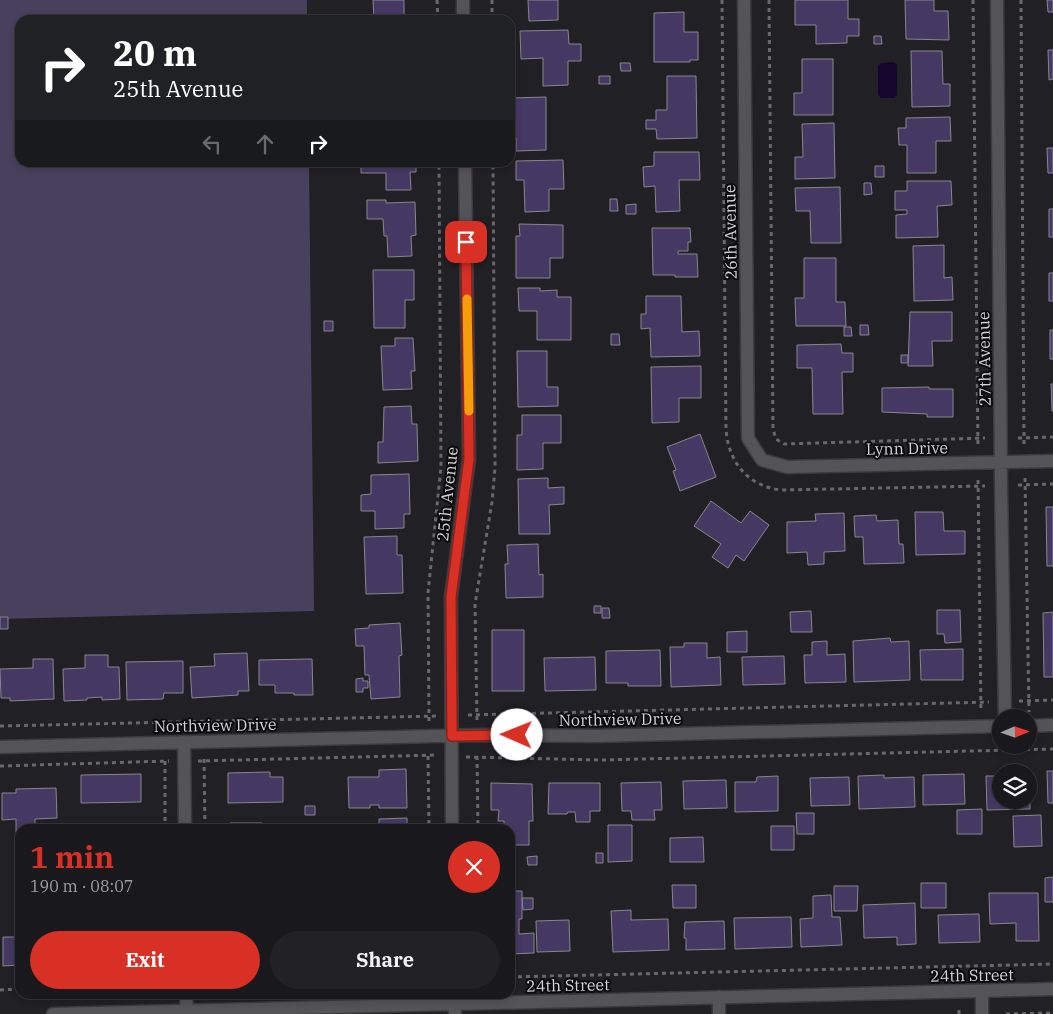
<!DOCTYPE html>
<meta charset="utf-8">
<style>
:root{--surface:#19181c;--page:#222125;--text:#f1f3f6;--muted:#9fa0a3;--line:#37373b;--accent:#d93025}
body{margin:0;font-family:"IBM Plex Serif",serif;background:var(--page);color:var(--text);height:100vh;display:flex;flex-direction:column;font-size:19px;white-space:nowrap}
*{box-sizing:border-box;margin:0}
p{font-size:16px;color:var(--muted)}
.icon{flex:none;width:28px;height:28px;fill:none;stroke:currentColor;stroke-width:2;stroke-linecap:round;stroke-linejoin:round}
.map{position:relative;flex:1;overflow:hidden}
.side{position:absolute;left:15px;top:824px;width:500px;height:175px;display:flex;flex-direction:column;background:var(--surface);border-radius:15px;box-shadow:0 2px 8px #0003,0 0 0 1px var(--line)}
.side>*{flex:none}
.guide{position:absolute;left:15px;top:15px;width:500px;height:152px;border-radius:15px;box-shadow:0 2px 8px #0003,0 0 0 1px var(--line);background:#202124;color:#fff;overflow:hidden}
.needle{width:32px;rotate:88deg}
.buttons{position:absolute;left:992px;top:709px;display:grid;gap:10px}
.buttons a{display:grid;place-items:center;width:45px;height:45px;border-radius:50%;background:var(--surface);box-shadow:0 2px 8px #0003,0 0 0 1px var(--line);font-size:25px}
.pin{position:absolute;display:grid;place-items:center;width:42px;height:42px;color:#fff;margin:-21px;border-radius:10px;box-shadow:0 2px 8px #0006}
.me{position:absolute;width:55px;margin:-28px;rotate:271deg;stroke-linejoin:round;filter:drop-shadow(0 0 4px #0008)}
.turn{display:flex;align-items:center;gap:18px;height:105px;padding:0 15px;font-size:22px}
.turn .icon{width:65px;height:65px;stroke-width:2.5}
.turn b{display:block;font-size:35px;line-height:42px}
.lanes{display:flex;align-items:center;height:48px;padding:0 15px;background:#0003;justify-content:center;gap:25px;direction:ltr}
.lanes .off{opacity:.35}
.round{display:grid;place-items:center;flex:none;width:52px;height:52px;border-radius:26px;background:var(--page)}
.overview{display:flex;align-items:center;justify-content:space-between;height:85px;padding:0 15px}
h1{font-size:30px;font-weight:700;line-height:38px;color:var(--accent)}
.button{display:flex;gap:10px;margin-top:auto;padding:10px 15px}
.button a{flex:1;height:58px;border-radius:30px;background:var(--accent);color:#fff;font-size:20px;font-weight:700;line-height:58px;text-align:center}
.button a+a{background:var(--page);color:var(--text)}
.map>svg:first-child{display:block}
</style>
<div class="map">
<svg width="1053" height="1014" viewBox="0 0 1053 1014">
<rect width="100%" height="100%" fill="#212025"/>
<path fill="#48415d" d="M0,0h307v20h-287v142l289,1 5,448 -314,8z"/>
<path fill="#15062d" d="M894,62l3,3v30l-3,3h-13l-3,-4v-28l3,-3z"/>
<path fill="#453964" stroke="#87868c" d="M373,0h31v16h5l1,4h-36z
M528,0h30v20l-29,1z
M795,0h53v19h11v17h-12v7l-31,1v-19h-21z
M905,0h29v11h14l1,29 -43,-1z
M1047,0h6v12h-5z
M684,12v20h14v28h-8v2h-36v-49z
M568,30l1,14h12v17h-13v24l-25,1v-28l-22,1 -1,-28z
M874,36h7l1,8h-8z
M1048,50h5v29l-4,1z
M911,51h31l1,33h7v22l-38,1z
M802,59h31v56h-39v-22h8z
M620,63h10l1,8h-10z
M599,76h11v8h-11z
M667,76h29l1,62 -40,1 -1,-10h-10v-9h10v-10h11z
M546,97v53l-30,1v-13h-6v-40z
M950,117l1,24h-15v32h-29v-28h-8l-1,-17h8v-10z
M834,123l1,55 -40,1v-22h8l-1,-33z
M1047,148h6v25h-5z
M654,152h45l1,28h-21l1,31 -24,1 -1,-26 -11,1 -1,-20 11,-1z
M563,160l1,29h-15v22l-24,1 -1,-32h-8v-19z
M361,162h55v10h-6l1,18h-25v-17h-25z
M875,166h9v11h-9z
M907,181h44l1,24 -15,1 1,31 -42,1v-23l11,-1v-4h-12v-19h12z
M864,183h7l1,11 -8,1z
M840,187l1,56h-30l-1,-32h-14l-1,-23z
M610,199h7l1,12h-8z
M367,200h19v3l29,-1 1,33 -5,1 1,20 -24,1 -1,-21h-3l-1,-17h-16z
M636,204v10h-10v-9z
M1049,209h4v28h-4z
M519,224l44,1v33h-13v20h-34v-42h4z
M652,228h38l1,14h-3v9h-10v3h19l1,23h-23v-2h-22z
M944,245v33l8,-1 1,23 -39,1 -1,-55z
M804,258h32v44h9l1,24h-50l-1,-28h9z
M373,270h41v30h-9v28h-31z
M1049,273h4v28h-4z
M518,288h22v3l17,-1v7h14v43h-34v-29h-18z
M646,296h35l1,36 17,-1 1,25 -49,1 -1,-29 -9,1v-15h5z
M910,312h42v29h-20l1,25h-25z
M324,321h9v10h-9z
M860,325h8l1,10h-9z
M844,327h7l1,9h-8z
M1050,330h3v29h-3z
M611,334h8l1,11h-9z
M395,338h18l2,33h-4l1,18 -29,1 -2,-44h14z
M841,344l1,9h11v19h-11l1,42h-30l-1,-46h-15v-23z
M517,351h30v36h11v19l-40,1z
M901,355h7v8h-7z
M701,366v32h-22v24l-27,1 -1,-56z
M1051,384h2v27h-1z
M929,387v2h24v28h-26v-3l-45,-2v-24z
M411,406l1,18h5l1,37 -40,2v-21h5l1,-35z
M522,415h39v28h-18v26l-26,1v-35h5z
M700,434l16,43 -36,14 -7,-20 3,-1 -9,-23z
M409,474l1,40h-6v14l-29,1v-18h-14v-16l10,-1v-19z
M548,478v10l16,-1v17l-15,1 1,29h-31l-1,-55z
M711,501l30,22 9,-12 19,14 -25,36 -8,-6 -8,13 -16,-11 9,-13 -27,-18z
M1046,507h7v59h-6z
M915,512h28l1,19h21v23l-49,1z
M844,513l1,38 -21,1v12l-16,1 -1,-13 -20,1v-31l29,-1 -1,-7z
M876,515l1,6 21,-1 1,24h4l1,19 -40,1 -1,-27h-8l-1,-21z
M397,536v19h5l1,38 -37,1 -2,-57z
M538,544l1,31 4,-1v23l-37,1 -1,-34h3l-1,-19z
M594,606h7v7h-7z
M602,608h7l1,10h-8z
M937,610h23l1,32 -16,1 -1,-9h-7z
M811,611l1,21h-21l-1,-20z
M1053,612v65h-9l-1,-64z
M0,617h8v12h-8z
M400,623l2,32 -3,1 1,41 -29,2 -2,-24h-4l-1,-29h-8l-1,-17 14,-1v-3z
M492,630h32v61h-32z
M747,631v21h-20v-20z
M890,638l1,4 18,-1 1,39 -56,2 -1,-41z
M827,641v14l18,-1 1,28 -41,1 -1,-28h8v-13z
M684,643h23v15l13,-1 1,28 -50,2 -1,-40h14z
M963,649v31h-42l-1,-30z
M660,650l1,36h-33v-3h-22v-32z
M247,653l2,38h-11v4l-46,3 -2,-31 25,-1 -1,-12z
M85,655h23v12h11l1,32 -18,1v-3l-15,1v2l-23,1 -1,-32 22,-1z
M784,656l1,28 -42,1 -1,-28z
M595,657l1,33 -51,1 -1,-33z
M33,659h20l1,40 -44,2v-3h-9l-1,-29 33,-1z
M312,659l1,36h-19v-2h-19v-8h-16v-25z
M183,661v32h-19l-1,6 -36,1 -1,-38z
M363,678v3h5v7h-5v4h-7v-13z
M406,769l1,39h-28v-3h-9v3h-21l-1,-31h31v-7z
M1047,771h6v32h-5z
M270,772v5h13v25l-55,1v-30z
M1000,773h1v27h28l1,-24v33l-43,1 -1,-34h14z
M141,774v28l-60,1v-28z
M964,774l1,30 -42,1v-30z
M884,775v3l30,-1 1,30 -56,2 -1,-33z
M778,776v35l-43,1v-30h21l1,-5z
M849,777l1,28 -39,1 -1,-28z
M726,780l1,28 -43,1 -1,-28z
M661,782l1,28h-8l1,10h-23l-1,-9h-9l-1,-28z
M491,783l41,1 1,37h-4v24h-19v-16h-6v-8h-6l1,-11h-8z
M549,783h51v28h-10v11h-14l-1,-10h-7l-1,2h-19z
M56,788l1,30 -22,1v10h-15v3h-4v-13l-14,1v-27h14v-4z
M305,806h10v9h-10z
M982,809v25h-25v-24z
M796,813h18v21h-17z
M1041,815l1,31 -28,1 -1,-31z
M407,818v11h-28v-10z
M230,823h32v6h-32z
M98,825h28v4h-37v-3z
M608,825h24v36l-24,1z
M771,826h23v24h-23z
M703,837l1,25h-34v-24z
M596,853h7v10h-7z
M537,856v9h-9l-1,-8z
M1053,877v25h-8v-24z
M921,883h25v25h-25z
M672,885h24v23h-23z
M834,886h24l-1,25h-23z
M510,891h12v28h-3v15l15,-1v20l-24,1z
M989,893h49l1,48h-23v-18l-26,1z
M831,895l1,22h8l2,28 -41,2 -1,-28 13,-1v-22z
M522,898h11v11l-10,1z
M915,903l1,41 -19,1v-8l-33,1 -1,-33z
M631,910v10l37,-1 1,31 -56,2 -2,-41z
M979,914l1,28 -41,1 -1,-28z
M791,917l1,30 -57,2 -1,-31z
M569,920l1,31 -33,1 -1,-31z
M724,921l1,28 -39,1v-12h-2l1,-16z
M19,925h1v40l-17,1v-29h16z"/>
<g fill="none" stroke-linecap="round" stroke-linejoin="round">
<defs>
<path id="minor" d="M463,0v20
M744,0l4,438 14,22 25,7 266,-6
M997,0l4,485 4,233
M1029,726l24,-1
M184,742l1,87
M0,747l477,-12 119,1 405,-10
M452,829l-1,-232 18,-138 -4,-297
M982,991v23
M186,994l1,20
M454,994l1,20
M719,997v17
M53,1014l1000,-25"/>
</defs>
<use href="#minor" stroke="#3b3a3e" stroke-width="15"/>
<path stroke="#68676b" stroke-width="3" stroke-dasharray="4 4" stroke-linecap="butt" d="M437,0l1,20
M492,0v20
M722,0l4,430c3,33 22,56 55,60l204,-4
M769,0l4,429 3,10 8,5 201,-6
M973,0l5,447
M1021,0l3,444
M1018,438l35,-1
M1025,478l4,234
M978,480l3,232
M1018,485l35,-1
M1019,701l34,-1
M468,715l521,-13
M477,720l-2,-116 17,-102 3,-34 -2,-306
M429,721l-1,-128 13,-126 -2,-305
M0,726l438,-10
M428,756l1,73
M477,756l1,73
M466,757l135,3 452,-11
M204,759l1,70
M165,761v68
M198,761l239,-6
M0,766l169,-5
M510,977l543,-13
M0,990l20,-1
M959,1014v-7
M1006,1014l47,-1"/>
<use href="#minor" stroke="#545358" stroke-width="12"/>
</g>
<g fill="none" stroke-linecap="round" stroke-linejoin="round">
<defs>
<path id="route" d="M466,242l3,217 -18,138 1,139 65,-1"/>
</defs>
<use href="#route" stroke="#8d1f18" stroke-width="12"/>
<use href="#route" stroke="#d93025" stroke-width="9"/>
<path stroke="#f59e0b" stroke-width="9" d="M467,299l2,112"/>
</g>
<g text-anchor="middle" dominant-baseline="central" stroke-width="4" stroke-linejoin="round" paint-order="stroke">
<g font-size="16" fill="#d4d3d6" stroke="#0b0a0c">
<text transform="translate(730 232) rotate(-91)">26th Avenue</text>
<text transform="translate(984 359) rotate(-91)">27th Avenue</text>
<text transform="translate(907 448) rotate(-1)">Lynn Drive</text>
<text transform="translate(447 494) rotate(-84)">25th Avenue</text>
<text transform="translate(620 719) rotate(-1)">Northview Drive</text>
<text transform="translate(215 725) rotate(-1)">Northview Drive</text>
<text transform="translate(972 975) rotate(-1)">24th Street</text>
<text transform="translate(568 985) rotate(-1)">24th Street</text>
</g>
</g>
</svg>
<div class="buttons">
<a><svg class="needle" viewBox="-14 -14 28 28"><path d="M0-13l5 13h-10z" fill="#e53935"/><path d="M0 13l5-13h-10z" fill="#9fa0a3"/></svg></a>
<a><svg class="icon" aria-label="layers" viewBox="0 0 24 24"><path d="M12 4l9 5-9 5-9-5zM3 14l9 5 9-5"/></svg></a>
</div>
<div class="pin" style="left:466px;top:242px;background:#d93025"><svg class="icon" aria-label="arrive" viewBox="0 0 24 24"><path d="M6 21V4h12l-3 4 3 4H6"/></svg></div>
<svg class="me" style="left:517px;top:735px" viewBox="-20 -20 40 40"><circle r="19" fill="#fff"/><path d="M0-13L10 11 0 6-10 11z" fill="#d93025"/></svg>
<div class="guide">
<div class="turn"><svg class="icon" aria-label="right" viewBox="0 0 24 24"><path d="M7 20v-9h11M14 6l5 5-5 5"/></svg><div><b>20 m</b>25th Avenue</div></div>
<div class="lanes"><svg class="icon off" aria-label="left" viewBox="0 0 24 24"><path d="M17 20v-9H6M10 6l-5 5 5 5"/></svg><svg class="icon off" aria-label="ahead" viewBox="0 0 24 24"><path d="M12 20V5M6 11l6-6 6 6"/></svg><svg class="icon" aria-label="right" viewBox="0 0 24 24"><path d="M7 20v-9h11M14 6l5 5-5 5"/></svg></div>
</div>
<section class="side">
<div class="overview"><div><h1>1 min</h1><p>190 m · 08:07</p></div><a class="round" style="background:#d93025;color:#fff"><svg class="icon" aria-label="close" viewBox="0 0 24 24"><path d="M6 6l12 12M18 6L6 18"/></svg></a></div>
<div class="button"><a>Exit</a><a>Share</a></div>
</section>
</div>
